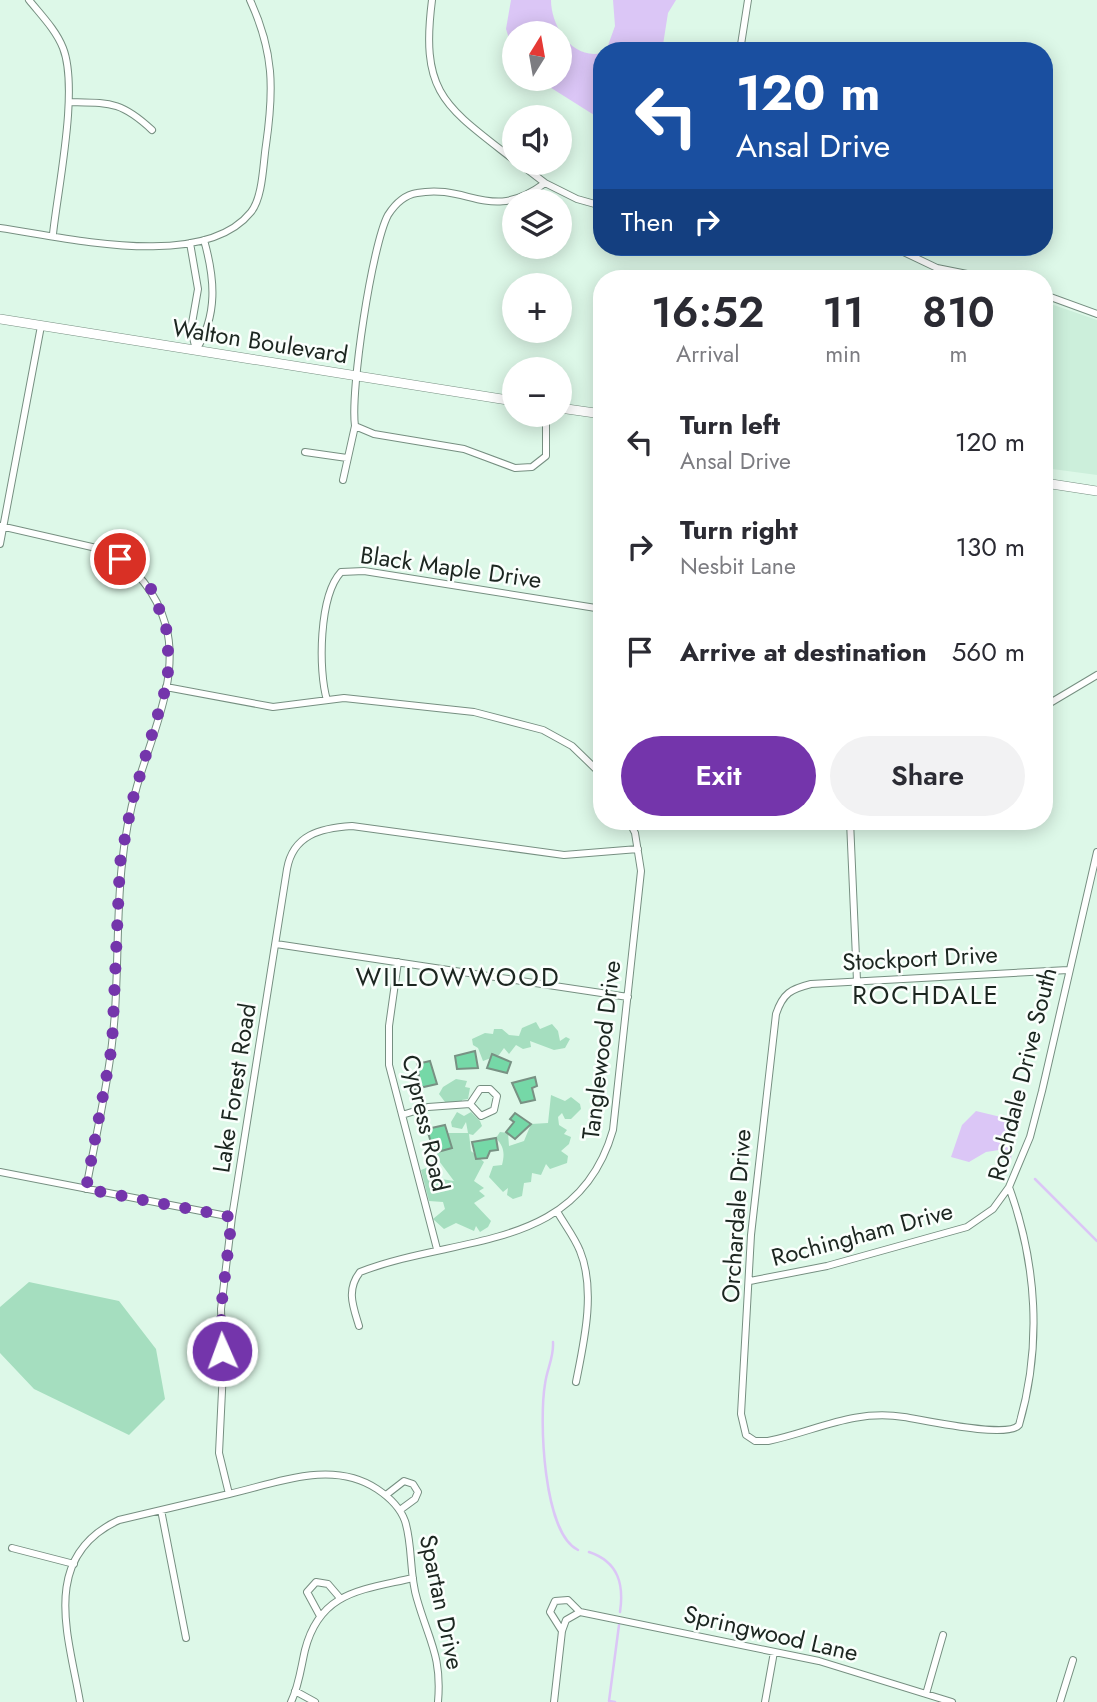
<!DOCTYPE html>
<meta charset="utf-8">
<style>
:root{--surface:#fff;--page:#f2f2f3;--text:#2b2b33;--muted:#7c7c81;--accent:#7435ab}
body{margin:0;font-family:Jost,sans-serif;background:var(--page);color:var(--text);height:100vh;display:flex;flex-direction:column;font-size:26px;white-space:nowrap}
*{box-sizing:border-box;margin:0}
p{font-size:23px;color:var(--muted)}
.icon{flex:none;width:38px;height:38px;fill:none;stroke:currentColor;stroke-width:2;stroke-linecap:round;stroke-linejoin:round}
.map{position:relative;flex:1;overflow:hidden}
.sheet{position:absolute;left:593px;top:270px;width:460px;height:560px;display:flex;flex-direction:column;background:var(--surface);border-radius:28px;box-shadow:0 4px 18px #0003}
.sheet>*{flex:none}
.banner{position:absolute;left:593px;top:42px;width:460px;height:214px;border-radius:28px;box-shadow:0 4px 18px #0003;background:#1a4fa0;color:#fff;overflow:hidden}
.needle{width:46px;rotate:11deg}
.buttons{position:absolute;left:502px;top:21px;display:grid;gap:14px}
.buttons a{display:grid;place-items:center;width:70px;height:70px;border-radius:50%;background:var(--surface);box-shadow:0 4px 18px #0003;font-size:35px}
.pin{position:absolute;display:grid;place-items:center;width:60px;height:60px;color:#fff;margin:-30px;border:4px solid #fff;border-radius:50%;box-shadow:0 2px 7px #0007}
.me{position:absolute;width:77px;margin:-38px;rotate:358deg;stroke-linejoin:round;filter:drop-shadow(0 0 5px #0008)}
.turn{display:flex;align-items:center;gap:24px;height:147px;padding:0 28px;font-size:32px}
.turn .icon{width:91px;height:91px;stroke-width:2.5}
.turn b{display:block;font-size:49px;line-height:60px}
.then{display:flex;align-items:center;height:66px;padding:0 28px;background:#0003;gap:14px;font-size:26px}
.eta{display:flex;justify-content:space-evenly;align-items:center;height:119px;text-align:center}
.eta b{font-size:42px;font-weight:600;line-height:49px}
.cta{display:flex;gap:14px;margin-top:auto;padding:14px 28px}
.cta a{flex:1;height:80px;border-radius:42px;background:var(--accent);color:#fff;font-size:28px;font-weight:600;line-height:80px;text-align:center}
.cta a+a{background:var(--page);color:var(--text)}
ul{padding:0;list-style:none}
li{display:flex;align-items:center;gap:21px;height:105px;padding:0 28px}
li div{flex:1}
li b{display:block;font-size:26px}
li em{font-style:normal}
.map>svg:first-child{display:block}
</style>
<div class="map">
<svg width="1097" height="1702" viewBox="0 0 1097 1702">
<rect width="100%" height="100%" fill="#ddf8e8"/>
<path fill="#ccefdb" d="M1045,302l52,18v155l-52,-7z"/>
<path fill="#a5debf" d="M536,1022l4,7 12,-5 6,7 2,10 6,-4 4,2 -5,9 -11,2 -24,-9 1,6 -8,2 -7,-4 -7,9 -5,-6 -5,7 -16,6 -5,-13 -5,-3 -1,-6 13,-6 8,1 1,-5h8l7,6 10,1 3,-8z
M456,1079l11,2 -2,6 5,1 -2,11 -6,1 -1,8 -16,-6 -6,-8 4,-7z
M551,1095l14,6 6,-4 9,7 1,5 -10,10h-6l-3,-6 -4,4 1,8 8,5 -3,4 7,3 -2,7 -8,7 7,5 -1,7 -17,6 -4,-5 -5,11 -9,-2 -1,9 -7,1 -2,13 -9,3 -6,-4 1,-7 -5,4 -14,-15 4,-11 9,-1c3,-12 2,-18 -6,-27l4,-6 8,1 1,13 15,-5 7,-17 17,-1z
M457,1112l7,4 7,-4 9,9 2,5 -9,9 -4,-1 2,17 13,11 -10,19 10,7 -5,3 6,5 -11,7 17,18 -3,6 -8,5 -4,-6 -2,5 -18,-8 -12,6 -11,-10 12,-10 -2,-7 -14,-1 -8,-31 5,-2 9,10 19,3 -18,-24 1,-9 10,-15h21l-2,-11 -4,7 -10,-2 -1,-5z
M29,1282l90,19 37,48 9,50 -36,36 -95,-46 -34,-36v-46z"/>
<path fill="#dbc6f6" d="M511,0h40c0,26 21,60 51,53v67l-65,-41h23v-46h-46v21l-8,-25z
M613,0h63l-8,13 -6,38h-56l9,-25z
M976,1111l33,8 4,22 -2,19 -12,-10 -13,2 -17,10 -18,-5 11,-32z"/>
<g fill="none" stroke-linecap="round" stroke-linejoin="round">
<path stroke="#dbc6f6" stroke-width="2.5" d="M1035,1179l62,62
M553,1342c1,16 -6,26 -8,42 -6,35 -2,149 33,166
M589,1552c30,10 35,33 31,60
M615,1702l-6,-1 10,-76"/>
</g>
<path fill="#75d8a7" stroke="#789183" stroke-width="2" d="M475,1051l3,17 -21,1 -2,-13z
M492,1054l19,8 -4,11 -20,-5z
M430,1061l7,23 -22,5 -3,-11 7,-2 -2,-12z
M535,1077l2,9 -5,2 3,12 -14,3 -9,-20z
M515,1113l16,11 -16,15 -9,-7 8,-10 -4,-3z
M445,1125l7,23 -18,5 -7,-24z
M496,1138l2,12 -8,1 -3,7 -11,1 -4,-17z"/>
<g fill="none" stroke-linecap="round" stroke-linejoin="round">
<defs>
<path id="street" d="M29,0c12,15 27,30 34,48 16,41 -5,139 -10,186
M432,0c-12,94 13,106 82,160
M740,51l8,-51
M69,102c41,1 52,-1 83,28
M519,163l26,20
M0,228c65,9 203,44 251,-16 12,-15 12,-48 15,-67 8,-56 8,-93 -16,-145
M190,243l8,46 -7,40 5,21
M893,247l44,21 50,10
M1045,295l52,19
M196,350c22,-35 19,-71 8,-110
M546,415v41l-14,11 -17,1 -51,-19 -90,-15 -19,-8c-5,-35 17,-181 33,-211 7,-11 16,-20 29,-22 52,-10 73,31 128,-10l32,16 25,7
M305,452l42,6
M343,480l12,-54
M0,526l105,24c31,18 51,41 61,76 14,52 -15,111 -29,160 -23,79 -17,146 -22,226 -4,60 -18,118 -29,177
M0,544l41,-218
M166,687l107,20 71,-9 130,14 69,18 29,16 30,29
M327,700c-9,-30 -8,-104 14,-128l23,-1 238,38
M1045,706l52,-31
M850,821l7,160
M276,944l352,53
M398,962l-9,64v39l48,184
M1068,970l-257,14c-20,5 -28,9 -35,30l-25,221 -10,179 5,21 9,6h13c48,-10 85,-32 136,-24 20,3 104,22 115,8 23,-79 18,-161 -10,-238l21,-50 12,-46 55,-239
M402,1115l26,-8 42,-3 10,-15h10l7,7 -3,14 -13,6 -11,-12
M0,1172l232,45
M558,1213c7,12 17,25 22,38 16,39 4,91 -4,131
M750,1281l77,-15 140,-39 26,-18 16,-22
M359,1326c-6,-20 -13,-36 1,-54 98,-38 218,-19 253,-142l28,-259 -6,-38 -6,-12
M229,1494c48,-11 103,-35 148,-5 12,8 23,18 28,32 8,25 4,53 12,78 12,42 25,57 21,103
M386,1495l18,-14 9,3 5,8 -3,7 -15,11
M161,1510l25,128
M12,1548l62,16
M580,1612l239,49 133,41
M320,1616l-13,-24 9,-10 12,2 12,14
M562,1631l-12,-19 5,-11 13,-1 12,12
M295,1691l20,11
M926,1694l17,-59
M80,1702c-11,-65 -41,-145 39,-182l110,-26 -10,-41 4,-83 -2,-61 11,-92 55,-348c6,-34 33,-41 65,-43l212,29 74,-6
M291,1702c8,-16 10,-35 14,-52 15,-59 57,-60 108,-72
M554,1702l8,-71 4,-11 14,-8
M765,1702l9,-50
M1060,1702l13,-42"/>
<path id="secondary" d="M0,319l514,82
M560,408l42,6
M1045,483l52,8"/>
</defs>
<use href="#street" stroke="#768f81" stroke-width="8"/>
<use href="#secondary" stroke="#768f81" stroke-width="10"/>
<use href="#street" stroke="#fff" stroke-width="6"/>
<use href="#secondary" stroke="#fff" stroke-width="9"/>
</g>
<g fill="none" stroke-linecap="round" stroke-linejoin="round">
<path stroke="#7435ab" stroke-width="12" stroke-dasharray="0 21.6" d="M120,559l31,30 15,37 3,38 -3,23 -34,115 -12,61 -8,183 -26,143 146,28 -11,92 1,42"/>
</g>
<g text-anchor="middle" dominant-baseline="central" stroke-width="5" stroke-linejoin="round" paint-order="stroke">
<g font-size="24" fill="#1c2620" stroke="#fafffc">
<text transform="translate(260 341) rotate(9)">Walton Boulevard</text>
<text transform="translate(451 567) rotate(8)">Black Maple Drive</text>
<text transform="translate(920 958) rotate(-3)">Stockport Drive</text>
<text transform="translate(601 1050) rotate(-83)">Tanglewood Drive</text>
<text transform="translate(1022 1074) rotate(-76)">Rochdale Drive South</text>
<text transform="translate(234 1088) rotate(-81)">Lake Forest Road</text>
<text transform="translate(426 1123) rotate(77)">Cypress Road</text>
<text transform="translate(736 1216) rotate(-86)">Orchardale Drive</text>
<text transform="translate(862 1234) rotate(-15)">Rochingham Drive</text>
<text transform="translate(442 1602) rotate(78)">Spartan Drive</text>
<text transform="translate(771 1633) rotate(13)">Springwood Lane</text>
</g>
<g font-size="26" letter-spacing="2" fill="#1c2620" stroke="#fafffc">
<text x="458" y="977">WILLOWWOOD</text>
<text x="926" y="995">ROCHDALE</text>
</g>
</g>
</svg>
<div class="buttons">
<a><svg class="needle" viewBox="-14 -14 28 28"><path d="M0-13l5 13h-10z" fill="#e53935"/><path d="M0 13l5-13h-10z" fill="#7c7c81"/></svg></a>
<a><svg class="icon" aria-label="sound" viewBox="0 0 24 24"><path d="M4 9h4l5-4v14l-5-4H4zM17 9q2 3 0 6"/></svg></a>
<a><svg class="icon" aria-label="layers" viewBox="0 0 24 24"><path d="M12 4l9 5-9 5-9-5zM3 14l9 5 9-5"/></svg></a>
<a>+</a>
<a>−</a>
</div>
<div class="pin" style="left:120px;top:559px;background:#d93025"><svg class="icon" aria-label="arrive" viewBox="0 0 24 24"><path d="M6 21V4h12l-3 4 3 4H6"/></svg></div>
<svg class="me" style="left:222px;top:1351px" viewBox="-20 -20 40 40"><circle r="17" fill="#7435ab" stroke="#fff" stroke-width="3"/><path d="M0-11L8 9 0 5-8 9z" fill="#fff"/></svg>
<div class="banner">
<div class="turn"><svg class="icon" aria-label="left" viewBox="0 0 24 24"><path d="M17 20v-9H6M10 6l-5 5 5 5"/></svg><div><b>120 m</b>Ansal Drive</div></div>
<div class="then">Then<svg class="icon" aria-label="right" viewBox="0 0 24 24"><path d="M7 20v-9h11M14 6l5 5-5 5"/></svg></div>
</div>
<section class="sheet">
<div class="eta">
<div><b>16:52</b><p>Arrival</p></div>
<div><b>11</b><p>min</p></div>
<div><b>810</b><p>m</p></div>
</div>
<ul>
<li><svg class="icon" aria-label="left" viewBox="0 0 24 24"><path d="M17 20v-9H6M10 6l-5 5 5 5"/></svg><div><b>Turn left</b><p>Ansal Drive</p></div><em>120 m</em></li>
<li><svg class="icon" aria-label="right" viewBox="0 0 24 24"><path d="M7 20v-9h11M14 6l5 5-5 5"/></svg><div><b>Turn right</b><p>Nesbit Lane</p></div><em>130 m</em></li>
<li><svg class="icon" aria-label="arrive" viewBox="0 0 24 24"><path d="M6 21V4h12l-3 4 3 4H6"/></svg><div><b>Arrive at destination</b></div><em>560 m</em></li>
</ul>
<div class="cta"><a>Exit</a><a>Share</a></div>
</section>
</div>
